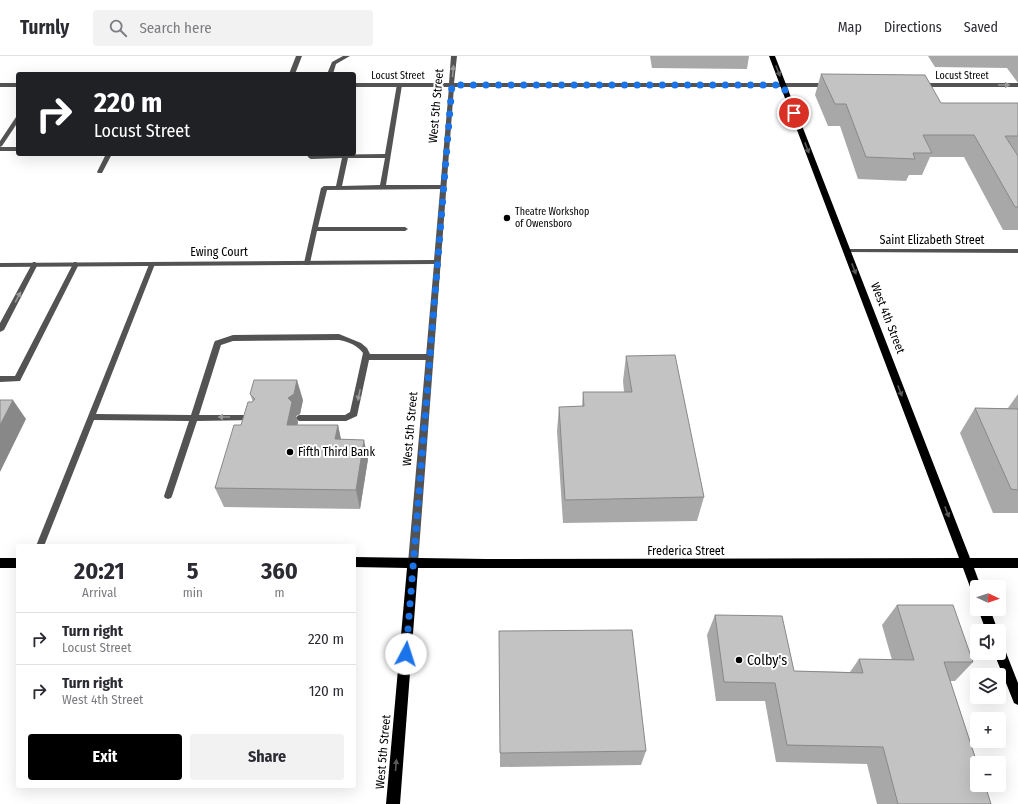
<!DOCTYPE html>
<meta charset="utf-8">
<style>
:root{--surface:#fff;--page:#f2f2f3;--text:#2b2b33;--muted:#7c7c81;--line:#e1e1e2;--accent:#000}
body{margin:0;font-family:"Fira Sans Condensed",sans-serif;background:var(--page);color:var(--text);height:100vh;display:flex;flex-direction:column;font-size:15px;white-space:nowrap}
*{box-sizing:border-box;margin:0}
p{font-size:13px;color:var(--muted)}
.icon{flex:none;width:22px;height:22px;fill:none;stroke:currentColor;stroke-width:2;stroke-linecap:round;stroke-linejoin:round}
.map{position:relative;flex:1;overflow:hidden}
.details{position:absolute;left:16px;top:488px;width:340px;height:244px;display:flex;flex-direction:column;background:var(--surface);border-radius:4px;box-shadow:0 4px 16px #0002}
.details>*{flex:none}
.banner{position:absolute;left:16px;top:16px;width:340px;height:84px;border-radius:4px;box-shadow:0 4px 16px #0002;background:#202124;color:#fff;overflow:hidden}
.needle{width:26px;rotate:94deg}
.tools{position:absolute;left:970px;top:524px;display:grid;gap:8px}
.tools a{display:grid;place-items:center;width:36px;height:36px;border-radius:4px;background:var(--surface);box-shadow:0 4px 16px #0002;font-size:20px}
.pin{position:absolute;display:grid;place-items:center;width:34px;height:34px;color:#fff;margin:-17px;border:2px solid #fff;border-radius:50%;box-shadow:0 1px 4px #0007}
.me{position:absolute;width:44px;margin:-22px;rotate:5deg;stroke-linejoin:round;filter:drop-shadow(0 0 3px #0008)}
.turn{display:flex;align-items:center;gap:14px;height:84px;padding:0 12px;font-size:18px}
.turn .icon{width:52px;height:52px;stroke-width:2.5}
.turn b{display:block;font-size:28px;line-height:34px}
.eta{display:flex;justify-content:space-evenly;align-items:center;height:68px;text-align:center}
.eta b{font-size:24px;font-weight:700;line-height:28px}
.button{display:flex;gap:8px;margin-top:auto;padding:8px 12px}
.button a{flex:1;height:46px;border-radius:4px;background:var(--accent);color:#fff;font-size:16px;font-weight:700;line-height:46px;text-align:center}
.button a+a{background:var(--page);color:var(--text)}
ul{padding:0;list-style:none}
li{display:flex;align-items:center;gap:12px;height:52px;padding:0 12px;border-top:1px solid var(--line)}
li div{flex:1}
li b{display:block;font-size:15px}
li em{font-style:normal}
header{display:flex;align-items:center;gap:24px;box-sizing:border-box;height:56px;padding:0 20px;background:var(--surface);border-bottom:1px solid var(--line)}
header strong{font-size:19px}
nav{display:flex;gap:22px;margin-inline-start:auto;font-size:14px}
.search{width:280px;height:36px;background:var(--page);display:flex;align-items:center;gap:10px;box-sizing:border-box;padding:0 14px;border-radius:4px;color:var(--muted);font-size:15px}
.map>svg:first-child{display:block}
</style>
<header>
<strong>Turnly</strong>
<div class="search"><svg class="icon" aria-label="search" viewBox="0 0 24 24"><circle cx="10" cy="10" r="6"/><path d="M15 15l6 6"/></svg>Search here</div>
<nav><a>Map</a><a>Directions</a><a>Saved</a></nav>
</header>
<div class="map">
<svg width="1018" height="748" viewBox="0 0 1018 748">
<rect width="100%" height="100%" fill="#fff"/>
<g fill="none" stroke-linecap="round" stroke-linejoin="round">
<path fill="#535353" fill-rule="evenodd" d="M296,0h6l-7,18h-6z
M343,0h7l-14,8 -3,10h-6l5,-12z
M397,28l5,1 -16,100h57l3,2 -3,2 -116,1 -9,37h87l3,2 -3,2h-88l-7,32 -1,2h-4l-1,-2 17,-75 3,-2h12l6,-28 -31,1 -2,-1 -3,-4h6l1,1 72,-1zM348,102h37l-5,27 -38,1z
M18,60v6l-16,24 -2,1v-6l16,-24z
M0,91h18v4h-18z
M106,98h6l-10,19h-4l-1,-1z
M33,206h2l3,2 -34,66 -4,2v-9z
M74,206h2l3,2 -59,117 -20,1v-6h15z
M150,206h2l3,2 -59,150 95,1 23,-72 1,-2 18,-6 106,-1 22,9 6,5 3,6h60l4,3 -4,3h-61l-12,56 -11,5h-47l-4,-3 4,-3h46l5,-3 13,-59c-6,-8 -14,-11 -24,-13l-106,1 -12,4 -22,70h54l4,3 -1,2 -59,1 -25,75 -1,2 -3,1 -3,-1 -1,-2 25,-75 -95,-1 -50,126h-8z"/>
<path fill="#535353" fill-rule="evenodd" d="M451,0h6l-3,27h375l3,2 -3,2h-375l-36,476 -2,3 -3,1 -3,-1 -2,-3 26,-299 -434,3v-4l434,-3 15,-173h-95v-4h95z
M0,27h18v4h-18z
M1018,27v4h-97l-3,-2 3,-2z
M847,193h171v4l-173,-1v-2z"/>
<path fill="#000" fill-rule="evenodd" d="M769,0h6l195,502h48v10h-44l7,19h-4v9l-4,-1 -10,-27h-545l-18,236h-14l21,-236 -53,-1v-10l132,2 473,-1z
M0,502h18v10h-18z
M978,553h12l8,22h-12z
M999,587l4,2 15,38v22l-4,-2 -20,-50h5z"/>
</g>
<path fill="#a8a8a8" d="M650,0h99l-2,13 -95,-1z
M928,0h90v27l-11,-15 -72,-1z
M821,18l120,29h77v127h-15l-39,-73h-34l-8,18h-13l-3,6 -48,-2 -18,-53h-12l-13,-31z
M626,300l78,141 -7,24 -134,2 -6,-92 2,-24h23l1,-15h41l-1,-11z
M250,338l53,6 -3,14 -4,2 2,6 -1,3h41l3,14 27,20 -8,50 -136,-2 -9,-19 26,-63 12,-23z
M1018,338v119h-25l-33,-80 15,-25h33z
M897,549l76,57 -18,19h-5l41,123h-114l-10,-40 -91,-2 -11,-61h-49l-9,-66 8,-20 79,56 56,1 9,-13 33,1 -10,-35z
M646,695l-5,14 -141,2v-14z"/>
<path fill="#888" d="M297,324l6,20 -3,14 -4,2 2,6 -5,22 -6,-19 1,-27z
M13,344l13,19 -26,53v-47z
M338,369l4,20 -7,-6z
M364,384l4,19 -8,50 -4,-19z"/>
<path fill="#c3c3c3" stroke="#888" d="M821,18l104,1 16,28h77v33h-13l13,20v51h-3l-41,-72h-51l9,18h-19l2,6 -49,-2 -20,-53h-11z
M675,299l29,142 -139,3 -6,-93 25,-1 -1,-14h49l-6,-36z
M254,324h43l-3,14 -6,4 4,4 -5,23h51l-3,14 29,1 -8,50 -141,-2 19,-63h7l7,-23h4l3,-3 -5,-5z
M0,344h13l-13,25z
M975,352l43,1v81l-7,-1z
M897,549h56l20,57h-29l33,101v22h8l6,19h-93l-15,-57 -96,-2 -12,-62 -51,-1 -9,-67 67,1 12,55 69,2 -4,-14 55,1z
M632,574l14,121 -146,2 -1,-122z"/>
<defs><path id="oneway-solid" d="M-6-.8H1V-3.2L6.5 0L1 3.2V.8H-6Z"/></defs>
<g fill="#989898">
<use href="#oneway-solid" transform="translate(453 15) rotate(-85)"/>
<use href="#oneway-solid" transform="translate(1004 29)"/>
<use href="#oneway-solid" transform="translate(18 241) rotate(-62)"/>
<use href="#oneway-solid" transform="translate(359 339) rotate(102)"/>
<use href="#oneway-solid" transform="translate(224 361) rotate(-180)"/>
</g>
<g fill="#595959">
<use href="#oneway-solid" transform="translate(778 15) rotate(68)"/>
<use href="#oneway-solid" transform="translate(807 92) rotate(69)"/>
<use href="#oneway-solid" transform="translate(854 213) rotate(69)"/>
<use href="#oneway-solid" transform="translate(900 335) rotate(69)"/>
<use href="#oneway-solid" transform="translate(947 456) rotate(69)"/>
<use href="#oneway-solid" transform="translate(396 709) rotate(-85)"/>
</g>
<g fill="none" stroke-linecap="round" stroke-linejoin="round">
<path stroke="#1a73e8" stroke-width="7" stroke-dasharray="0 12.6" d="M406,598l46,-569h331l11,28"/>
</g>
<g fill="#000" stroke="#fff" stroke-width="1.5">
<circle cx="507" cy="162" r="4"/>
<circle cx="290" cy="396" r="4"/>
<circle cx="739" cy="604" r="4"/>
</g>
<g text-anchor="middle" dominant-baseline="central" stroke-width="4" stroke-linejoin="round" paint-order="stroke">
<g font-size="10" fill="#000" stroke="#fff">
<text x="398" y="20">Locust Street</text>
<text x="962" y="20">Locust Street</text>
</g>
<g font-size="10" fill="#000" stroke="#fff" text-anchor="start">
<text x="515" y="156">Theatre Workshop<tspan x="515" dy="12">of Owensboro</tspan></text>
</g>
<g font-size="12" fill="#000" stroke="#fff">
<text transform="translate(436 50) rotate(-85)">West 5th Street</text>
<text x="932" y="184">Saint Elizabeth Street</text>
<text x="219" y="196">Ewing Court</text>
<text transform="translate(888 262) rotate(69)">West 4th Street</text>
<text transform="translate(410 373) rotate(-85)">West 5th Street</text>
<text x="686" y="495">Frederica Street</text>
<text transform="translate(383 696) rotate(-85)">West 5th Street</text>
</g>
<g font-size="12" fill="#000" stroke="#fff" text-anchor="start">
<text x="298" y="396">Fifth Third Bank</text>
</g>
<g font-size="14" fill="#000" stroke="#fff" text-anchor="start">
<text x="747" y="604">Colby's</text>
</g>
</g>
</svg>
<div class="tools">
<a><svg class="needle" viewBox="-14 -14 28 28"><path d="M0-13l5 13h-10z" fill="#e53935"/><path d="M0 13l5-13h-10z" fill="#7c7c81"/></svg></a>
<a><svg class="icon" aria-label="sound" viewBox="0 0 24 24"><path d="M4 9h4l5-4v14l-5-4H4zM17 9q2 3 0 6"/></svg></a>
<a><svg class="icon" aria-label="layers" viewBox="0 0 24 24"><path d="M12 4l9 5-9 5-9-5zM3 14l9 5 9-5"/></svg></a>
<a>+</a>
<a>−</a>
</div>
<div class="pin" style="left:794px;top:57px;background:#d93025"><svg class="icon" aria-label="arrive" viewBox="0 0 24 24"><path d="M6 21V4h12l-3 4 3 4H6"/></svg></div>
<svg class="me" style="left:406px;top:598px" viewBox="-20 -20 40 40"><circle r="19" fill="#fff"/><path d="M0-13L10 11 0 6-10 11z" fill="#1a73e8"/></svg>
<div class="banner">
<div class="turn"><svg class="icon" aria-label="right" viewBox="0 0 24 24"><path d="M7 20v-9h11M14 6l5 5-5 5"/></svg><div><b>220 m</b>Locust Street</div></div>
</div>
<section class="details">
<div class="eta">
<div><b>20:21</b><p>Arrival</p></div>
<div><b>5</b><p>min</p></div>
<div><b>360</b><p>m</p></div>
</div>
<ul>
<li><svg class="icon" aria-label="right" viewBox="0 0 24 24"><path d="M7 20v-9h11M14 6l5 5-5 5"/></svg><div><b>Turn right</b><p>Locust Street</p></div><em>220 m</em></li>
<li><svg class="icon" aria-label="right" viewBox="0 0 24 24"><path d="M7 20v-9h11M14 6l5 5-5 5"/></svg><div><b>Turn right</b><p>West 4th Street</p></div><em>120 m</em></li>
</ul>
<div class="button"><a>Exit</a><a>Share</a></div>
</section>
</div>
